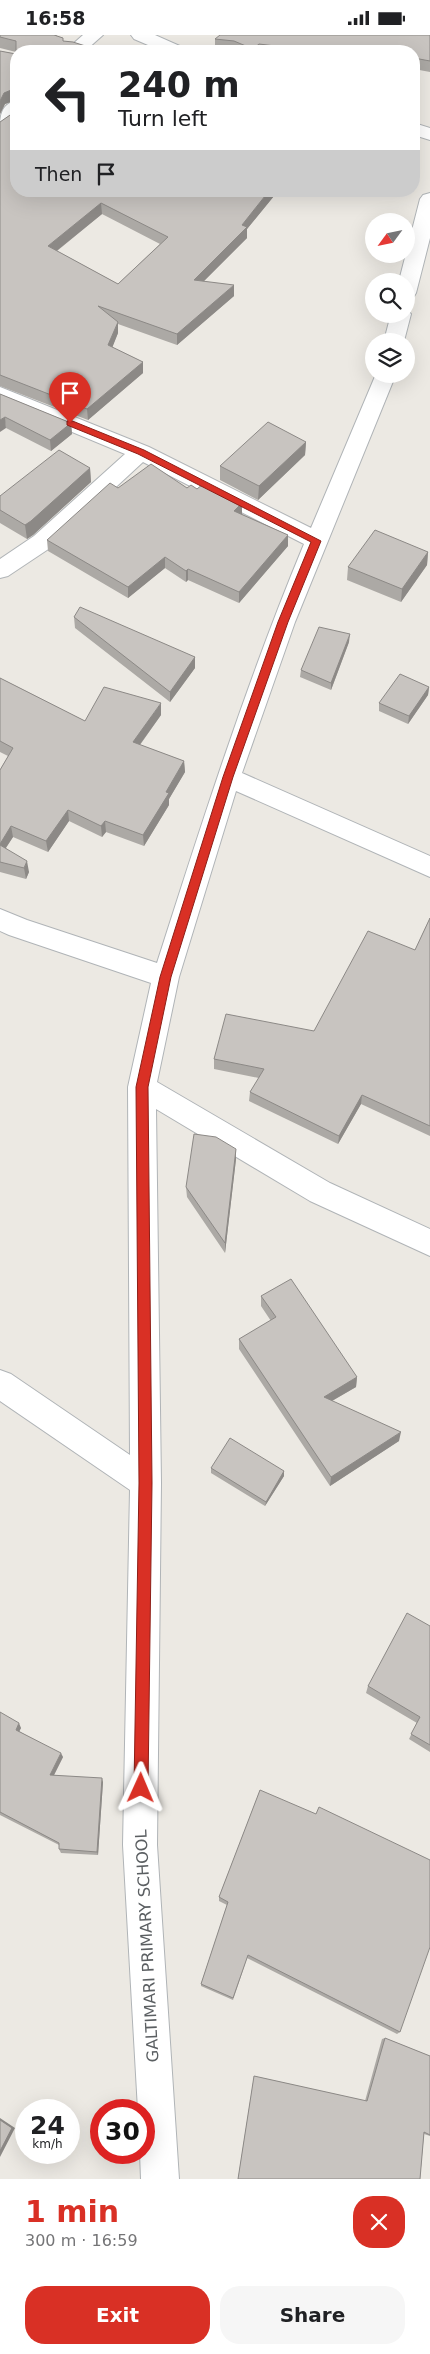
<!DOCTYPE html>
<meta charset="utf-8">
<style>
:root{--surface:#fff;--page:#f6f6f6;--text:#202124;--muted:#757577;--accent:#d93025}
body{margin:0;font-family:"DejaVu Sans",sans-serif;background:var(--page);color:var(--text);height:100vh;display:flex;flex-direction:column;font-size:19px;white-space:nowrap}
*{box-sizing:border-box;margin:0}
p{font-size:16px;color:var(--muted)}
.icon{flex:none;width:28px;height:28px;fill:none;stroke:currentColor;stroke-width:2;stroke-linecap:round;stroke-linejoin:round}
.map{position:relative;height:2144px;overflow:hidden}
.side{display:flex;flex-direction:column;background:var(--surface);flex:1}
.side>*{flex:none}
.top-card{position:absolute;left:10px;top:10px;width:410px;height:152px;border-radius:20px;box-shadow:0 5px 20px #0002;background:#fff;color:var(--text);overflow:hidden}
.needle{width:32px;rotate:237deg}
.fabs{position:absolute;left:365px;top:178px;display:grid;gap:10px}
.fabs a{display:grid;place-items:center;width:50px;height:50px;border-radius:50%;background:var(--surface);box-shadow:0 5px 20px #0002;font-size:25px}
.speed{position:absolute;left:15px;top:2064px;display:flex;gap:10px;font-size:25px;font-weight:700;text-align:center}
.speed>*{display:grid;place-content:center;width:65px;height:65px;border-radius:50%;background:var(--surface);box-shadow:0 5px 20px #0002;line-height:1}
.speed small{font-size:12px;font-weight:400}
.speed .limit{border:8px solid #d22;background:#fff;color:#111}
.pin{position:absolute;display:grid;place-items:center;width:42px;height:42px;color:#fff;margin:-51px -21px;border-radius:50% 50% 50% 0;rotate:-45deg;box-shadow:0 0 5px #0007}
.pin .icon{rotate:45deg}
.me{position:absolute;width:55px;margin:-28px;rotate:1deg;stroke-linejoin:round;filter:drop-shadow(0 0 4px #0008)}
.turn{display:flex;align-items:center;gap:18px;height:105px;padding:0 25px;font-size:22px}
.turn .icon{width:65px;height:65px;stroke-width:2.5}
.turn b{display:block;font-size:35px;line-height:42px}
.then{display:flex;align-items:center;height:48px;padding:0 25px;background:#0003;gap:10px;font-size:19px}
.round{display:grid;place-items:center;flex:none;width:52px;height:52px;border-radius:20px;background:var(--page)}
.headline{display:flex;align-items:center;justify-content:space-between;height:85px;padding:0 25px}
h1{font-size:30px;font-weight:800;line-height:38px;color:var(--accent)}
.cta{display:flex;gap:10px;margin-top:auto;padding:10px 25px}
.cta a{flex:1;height:58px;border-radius:20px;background:var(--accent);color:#fff;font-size:20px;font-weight:800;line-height:58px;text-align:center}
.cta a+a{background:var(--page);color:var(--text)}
.status{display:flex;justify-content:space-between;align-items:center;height:35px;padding:0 25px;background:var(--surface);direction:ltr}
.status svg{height:14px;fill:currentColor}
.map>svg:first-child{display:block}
</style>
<div class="status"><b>16:58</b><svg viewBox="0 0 49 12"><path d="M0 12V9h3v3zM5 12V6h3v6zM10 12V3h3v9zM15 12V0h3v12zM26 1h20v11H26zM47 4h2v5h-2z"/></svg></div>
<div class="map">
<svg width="430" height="2144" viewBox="0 0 430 2144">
<rect width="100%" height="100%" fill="#ece9e3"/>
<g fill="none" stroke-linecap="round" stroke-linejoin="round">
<defs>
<path id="minor" d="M83,0h20l-18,16h-20z
M131,0h24l27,12 3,4h-23l-28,-12z
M16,66c0,13 0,27 -16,31 0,-14 0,-28 16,-31z
M414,88l16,5v12l-16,-5z
M430,158v45l-14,55 -3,5 -7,1v-18h-7l21,-82 3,-4z
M406,274l5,5 -7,27h-20l7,-27h15z
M376,339h20l-101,248 -53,151 188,83v21l-194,-86 -57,186 -22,105 173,101 100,46v27l-120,-55 -154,-92 5,374 -4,362 22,334h-38l-1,-26h4v-43h-6l-15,-265 7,-355 -130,-89v-31l11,4 119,81 -2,-368 23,-104 -142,-48 -9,-4v-22l27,11 130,43c45,-141 90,-282 147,-419l-161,-82 -93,86 -42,28 -8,2v-19l34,-23 91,-82 -125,-52v-15l149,60 162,81z"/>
</defs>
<use href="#minor" stroke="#b0b4b7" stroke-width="2"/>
<use href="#minor" fill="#fff" fill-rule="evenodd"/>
</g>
<path fill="#aca9a5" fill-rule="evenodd" d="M0,0h57v1l6,2v3l-47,150h258v5l-27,33v9l-43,43 30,15 -57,49 -59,-21v9l-6,14 31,15v11l-55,47 -88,-34v-264l13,-9 3,-8v-5l-11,4 -5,10v-63l16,3v-2l-16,-4zM102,179l58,30 -42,40 -61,-33z
M430,0v37l-16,-3v-18h-187l-12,-1v-11z
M0,359l71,29 1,11 -21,17 -45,-23z
M306,407l-1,13 -47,45 -38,-20v-14z
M90,433l1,14 -58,53 -6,4 -27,-16v-27z
M118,453h69l55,26 46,21v11l-49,57 -51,-23 -2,2 -21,-14 -37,30 -80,-47 -1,-11z
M428,517l-1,13 -26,37 -54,-22 1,-13z
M74,582l121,40v11l-25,34 -95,-74z
M349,607l-18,48 -31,-13 1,-7z
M0,643l85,43 76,-6 -21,30 44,16 1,11 -16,27v6l-25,41 -38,-14 -4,5 -33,-16 -21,31 -35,-15 -7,11 23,24 -3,7 -26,-7v-102l8,-14 -8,-4z
M429,652l-1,8 -20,29 -29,-13v-8z
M430,883v218l-69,-32 -23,40 -89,-43 1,-9 9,-14 -45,-9v-10l100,-28 101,-81z
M236,1114v10l-11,94 -38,-56 -1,-10z
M261,1261l96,81 -1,10 -24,14 67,40 -69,45 -91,-137v-10l32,-18 -10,-15z
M211,1433l73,3v5l-19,30 -54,-33z
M430,1591v126l-21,-13 8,-16 -51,-30 2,-7z
M0,1677l21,16 -2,3 44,26 -9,18 49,7 -5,73 -37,-2 -2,-4v-4l-59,-30z
M260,1755l140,242 -3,2 -150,-76 -14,42 -32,-14v-2l26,-79 -8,-4v-4z
M385,2003l45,18v80l-6,-2 -4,45h-182l16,-103 111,25 17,-62z"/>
<path fill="#8c8986" d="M259,9v7h-6v-2z
M16,53v12l-11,4 -5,10v-13l4,-8z
M269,156h5v5l-27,33v9l-53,53v-11l48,-55z
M101,168l1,11 -53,43 -1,-11z
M234,250v11l-57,49v-11z
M118,287v11l-9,23 -1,-11z
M143,327v11l-55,47 -1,-11z
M5,382l1,11 -6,4v-12z
M71,388l1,11 -21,17 -1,-11z
M306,407l-1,13 -47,45 1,-14z
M90,433l1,14 -58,53 -6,4 -2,-14z
M242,468v12l-8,-4z
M288,500v11l-49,57v-11z
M428,517l-1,13 -26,37 1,-13z
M165,522v11l-37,30v-11z
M188,534v11l-2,2v-11z
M350,599l-1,8 -18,48v-7z
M195,622v11l-25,34v-10z
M429,652l-1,8 -20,29 1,-8z
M161,668v12l-28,39v-12z
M184,726l1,11 -16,27v6l-25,41 -1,-11 23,-43z
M68,775l1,11 -21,31 -2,-11z
M105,786l1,11 -4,5 -1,-11z
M11,791l2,11 -12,18 -1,-11z
M27,826l2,11 -3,7 -2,-11z
M362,1060l-1,9 -23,40 1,-8z
M236,1114v10l-11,94v-10z
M357,1342l-1,10 -33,19 1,-9z
M401,1397l-2,9 -69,45 1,-9z
M284,1436v5l-19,30 1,-4z
M19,1688l2,5 -3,6 -2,-4z
M61,1718l2,4 -11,22 -2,-4z
M102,1743l1,4 -5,73 -1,-3z
M0,2083l15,10 -15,29z"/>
<path fill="#c8c4c0" stroke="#8c8986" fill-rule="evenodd" d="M0,0h54l9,3v3l10,1 28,9h-85v140h253l-27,34 5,2 -53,53 40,5 -57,49 -79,-28 20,16 -10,23 35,17 -56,47 -87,-34v-253l13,-9 3,-8v-17l-12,5 -4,8v-50l16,3v-13l-16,-4zM101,168l67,34 -50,47 -70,-38z
M220,0h210v26l-16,-3v-7h-42l-11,-2 -1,2h-45l-56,-7 -6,5 -19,-8 -19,-2z
M0,359l71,29 -21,17 -45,-23 -5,3z
M268,387l38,20 -47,44 -39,-20z
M59,415l31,18 -59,53 -6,4 -25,-15v-14z
M151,429l36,24 4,-3 6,4 6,-5 39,19 -8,8 54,24 -49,57 -51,-23 -2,2 -21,-14 -37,30 -81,-47 63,-57 8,5z
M375,495l53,22 -26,37 -54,-22z
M80,572l115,50 -25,35 -96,-75z
M319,592l31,7 -19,49 -30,-13z
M400,639l29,13 -20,29 -30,-13z
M0,643l85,43 19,-34 57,16 -28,39 51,19 -18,31 3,1 -26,42 -38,-14 -4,5 -33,-16 -22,31 -35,-15 -11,18v-74l13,-22 -13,-7z
M0,810l27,16 -3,7 -24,-6z
M430,883v208l-68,-31 -23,41 -89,-44 14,-23 -50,-10 12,-45 88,17 54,-100 47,19z
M194,1099l22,3 20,12 -11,94 -39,-56z
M291,1244l66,98 -33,20 77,35 -70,45 -92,-138 37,-22 -15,-21z
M230,1403l54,33 -18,31 -55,-34z
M407,1578l23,13v119l-19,-11 9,-17 -52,-31z
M0,1677l19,11 -3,7 45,23 -11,22 52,3 -5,74 -38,-3v-6l-59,-31z
M260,1755l56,24 3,-7 111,53v87l-30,85 -152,-77 -15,43 -32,-14 27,-82 -9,-5z
M385,2003l45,18v79l-6,-3 -4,47h-182l16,-103 113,25z
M0,2085l12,8 -12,23z"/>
<path fill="#d93025" stroke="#8d1f18" d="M70,385l74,30 177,91 -33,81 -55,155 -62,200 -23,110 4,396 -4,305 -2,5 -5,2 -5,-2 -2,-5 5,-305 -3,-396 24,-110 63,-200 55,-155 33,-80 -173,-88 -71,-29v-4z"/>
<g text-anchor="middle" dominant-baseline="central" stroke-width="5" stroke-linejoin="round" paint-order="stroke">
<g font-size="16" fill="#5b5f62" stroke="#fff">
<text transform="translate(147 1911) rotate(-93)">GALTIMARI PRIMARY SCHOOL</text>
</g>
</g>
</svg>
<div class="fabs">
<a><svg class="needle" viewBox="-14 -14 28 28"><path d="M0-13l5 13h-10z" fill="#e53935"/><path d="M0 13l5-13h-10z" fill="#757577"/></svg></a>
<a><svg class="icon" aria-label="search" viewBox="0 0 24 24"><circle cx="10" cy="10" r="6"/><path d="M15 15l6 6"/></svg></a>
<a><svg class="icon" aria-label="layers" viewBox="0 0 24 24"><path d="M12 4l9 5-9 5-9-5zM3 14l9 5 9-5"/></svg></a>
</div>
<div class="speed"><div>24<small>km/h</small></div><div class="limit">30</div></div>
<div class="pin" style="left:70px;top:388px;background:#d93025"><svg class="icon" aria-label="arrive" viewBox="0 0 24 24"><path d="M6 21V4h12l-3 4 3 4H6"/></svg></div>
<svg class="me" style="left:141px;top:1753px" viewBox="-20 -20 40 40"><path d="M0-17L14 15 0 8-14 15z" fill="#d93025" stroke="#fff" stroke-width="4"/></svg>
<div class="top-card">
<div class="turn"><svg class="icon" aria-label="left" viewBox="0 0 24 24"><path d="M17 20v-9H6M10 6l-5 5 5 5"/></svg><div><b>240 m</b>Turn left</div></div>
<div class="then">Then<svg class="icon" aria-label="arrive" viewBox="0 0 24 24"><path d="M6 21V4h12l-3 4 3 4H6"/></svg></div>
</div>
</div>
<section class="side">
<div class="headline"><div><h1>1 min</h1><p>300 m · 16:59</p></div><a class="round" style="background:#d93025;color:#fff"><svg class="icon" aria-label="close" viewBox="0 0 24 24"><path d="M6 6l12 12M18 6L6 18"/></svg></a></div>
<div class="cta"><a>Exit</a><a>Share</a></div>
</section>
